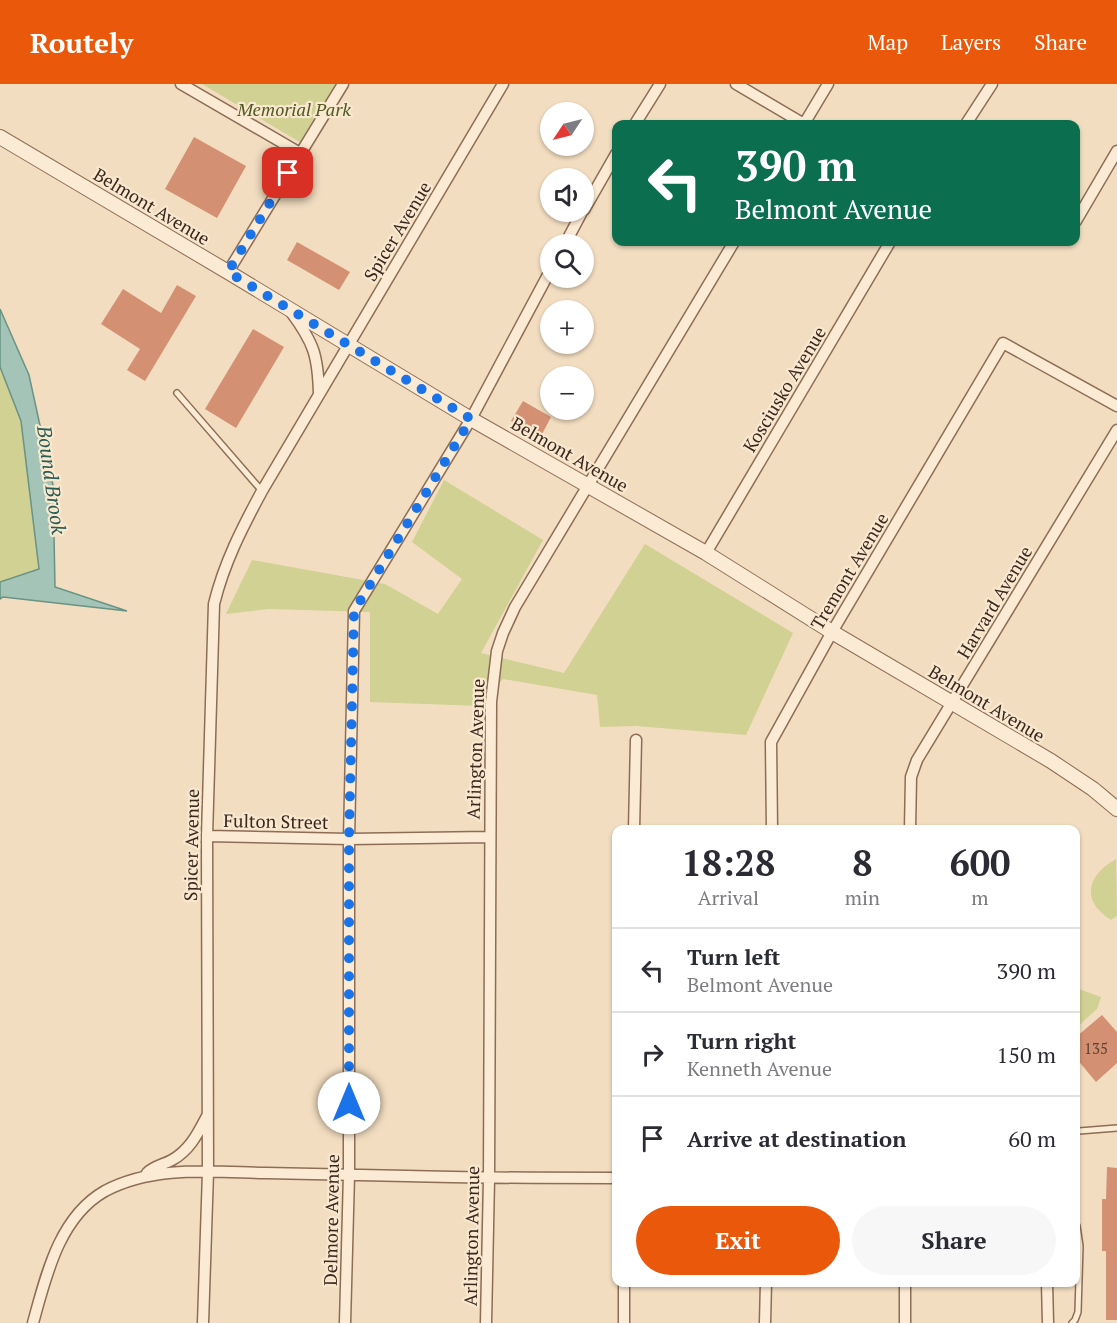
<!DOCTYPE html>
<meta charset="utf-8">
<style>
:root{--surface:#fff;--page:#f7f7f7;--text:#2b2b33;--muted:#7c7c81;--line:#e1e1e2;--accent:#ea580c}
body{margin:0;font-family:"PT Serif",serif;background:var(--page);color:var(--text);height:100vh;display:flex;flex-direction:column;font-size:22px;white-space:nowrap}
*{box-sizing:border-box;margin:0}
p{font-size:20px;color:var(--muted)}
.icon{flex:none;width:33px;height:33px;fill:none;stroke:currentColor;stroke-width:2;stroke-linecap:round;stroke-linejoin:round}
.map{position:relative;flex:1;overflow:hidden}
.drawer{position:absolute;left:612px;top:741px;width:468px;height:462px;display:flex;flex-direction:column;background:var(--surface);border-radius:12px;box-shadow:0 2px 4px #0004}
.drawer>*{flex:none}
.guide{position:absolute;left:612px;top:36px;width:468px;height:126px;border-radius:12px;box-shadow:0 2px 4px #0004;background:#0b6e4f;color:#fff;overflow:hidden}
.needle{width:39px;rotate:235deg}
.controls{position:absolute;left:540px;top:18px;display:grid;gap:12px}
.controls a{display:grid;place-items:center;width:54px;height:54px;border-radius:50%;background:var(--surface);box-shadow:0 2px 4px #0004;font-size:30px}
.pin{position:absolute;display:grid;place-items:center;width:51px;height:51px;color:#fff;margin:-26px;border-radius:12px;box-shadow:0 3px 9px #0006}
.me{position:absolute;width:66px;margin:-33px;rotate:0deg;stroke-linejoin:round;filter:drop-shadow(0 0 4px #0008)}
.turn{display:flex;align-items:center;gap:21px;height:126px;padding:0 24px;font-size:27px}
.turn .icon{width:78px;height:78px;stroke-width:2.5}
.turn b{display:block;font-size:42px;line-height:51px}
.eta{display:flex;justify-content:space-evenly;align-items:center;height:102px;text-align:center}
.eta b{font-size:36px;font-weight:700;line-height:42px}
.action{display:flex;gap:12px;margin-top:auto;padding:12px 24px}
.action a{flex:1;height:69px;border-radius:36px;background:var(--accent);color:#fff;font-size:24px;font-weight:700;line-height:69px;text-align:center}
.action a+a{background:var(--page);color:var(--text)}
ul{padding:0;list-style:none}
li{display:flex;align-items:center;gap:18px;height:84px;padding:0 24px;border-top:2px solid var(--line)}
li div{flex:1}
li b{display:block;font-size:22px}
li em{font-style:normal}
header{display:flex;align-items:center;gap:36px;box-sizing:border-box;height:84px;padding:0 30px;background:var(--accent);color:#fff}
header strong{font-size:28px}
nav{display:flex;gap:33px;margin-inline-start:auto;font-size:21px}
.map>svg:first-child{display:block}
</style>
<header>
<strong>Routely</strong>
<nav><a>Map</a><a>Layers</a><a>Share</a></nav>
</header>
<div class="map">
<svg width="1117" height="1239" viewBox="0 0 1117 1239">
<rect width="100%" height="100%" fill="#f2ddc0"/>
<path fill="#d1d193" d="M202,0h136l-35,60z
M0,283l21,54 18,148 -39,13z
M444,396l99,60 -62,113 83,20 81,-129 148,89 -47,102 -110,-9 -36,1 -3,-32 -94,-16 -22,27 -111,-4v-90l-101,-3 -43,5 26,-54 133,24 53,30 24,-35 -50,-37z
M1116,775l1,57 -6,4c-30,-19 -25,-44 5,-61z
M1076,904l25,9 -4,12 -21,19z"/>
<path fill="#a3c4b6" stroke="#699384" stroke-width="1.5" d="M0,225l29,66 24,110 2,102 72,24 -124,-14 -3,2v-17l39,-13 -18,-148 -21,-54z"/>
<path fill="#d49072" d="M194,53l52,29 -29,52 -52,-29z
M297,158l53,30 -11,18 -52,-30z
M177,201l19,11 -51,85 -18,-11 13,-21 -39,-25 22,-35 38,24z
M253,245l31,18 -48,81 -31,-19z
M523,317l28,16 -11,21 -29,-17z
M1102,931l15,17v31l-21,19 -20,-24v-21z
M1107,1083l10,1v152h-11v-69h-4v-52h4z"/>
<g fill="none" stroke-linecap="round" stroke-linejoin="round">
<defs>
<path id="service" d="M177,309l85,98
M1076,1049l3,-2 38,-3
M1072,1239l3,-3 3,-8 2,-66 -3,-20 -1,-2"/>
<path id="minor" d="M181,0l119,69
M736,0l68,40
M635,40l25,-40
M804,40l24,-40
M966,40l26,-40
M584,126l32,-56
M1076,137l41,-70
M565,160l17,-32
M228,188l115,-188
M291,228c23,31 27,44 28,82
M706,469l184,-311
M634,746l2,-90
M772,746l-1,-88 61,-110 171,-289 114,63
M910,746l1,-53 6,-17 200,-330
M207,752l142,3 140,-2
M147,1089c7,-7 16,-8 25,-13 18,-10 26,-27 35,-44
M1047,1198l1,41
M33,1239c13,-47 26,-106 72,-132 49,-26 107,-19 161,-18 47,1 94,2 141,3 70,2 140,2 209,2
M203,1239l5,-151 -1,-336 7,-232c10,-41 28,-76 48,-113l241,-407
M345,1239l4,-148v-336l5,-228 117,-192 79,-148
M486,1239l3,-144 2,-477 6,-51 6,-18 12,-26 219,-365
M624,1239v-41
M765,1239l1,-41
M905,1239v-41"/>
<path id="tertiary" d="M0,53l228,135 243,147 235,134 126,79 219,129 42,28 24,20"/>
</defs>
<use href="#service" stroke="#8d6d56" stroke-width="8"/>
<use href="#minor" stroke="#8d6d56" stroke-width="13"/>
<use href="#tertiary" stroke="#8d6d56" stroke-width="16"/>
<use href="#service" stroke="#fcebd4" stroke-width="5"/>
<use href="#minor" stroke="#fcebd4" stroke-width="10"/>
<use href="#tertiary" stroke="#fcebd4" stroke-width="14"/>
</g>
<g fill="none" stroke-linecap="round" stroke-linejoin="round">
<path stroke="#1a73e8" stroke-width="10" stroke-dasharray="0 18" d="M288,89l-60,99 243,147 -117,192 -5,228v264"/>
</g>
<g text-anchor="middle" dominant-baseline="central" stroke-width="4.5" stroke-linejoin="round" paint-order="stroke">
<g font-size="15" fill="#614132">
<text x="1096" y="964">135</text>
</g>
<g font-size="18" font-style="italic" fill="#515920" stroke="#f9e8d0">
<text x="294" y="25">Memorial Park</text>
</g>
<g font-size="18" fill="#3b271c" stroke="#f9e8d0">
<text transform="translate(152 122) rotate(31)">Belmont Avenue</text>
<text transform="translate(397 147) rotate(-59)">Spicer Avenue</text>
<text transform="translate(784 305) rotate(-59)">Kosciusko Avenue</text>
<text transform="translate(570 370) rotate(30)">Belmont Avenue</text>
<text transform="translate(849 487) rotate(-59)">Tremont Avenue</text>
<text transform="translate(994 518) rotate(-59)">Harvard Avenue</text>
<text transform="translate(987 619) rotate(31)">Belmont Avenue</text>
<text transform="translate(475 665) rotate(-88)">Arlington Avenue</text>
<text transform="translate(276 737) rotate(1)">Fulton Street</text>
<text transform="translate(191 761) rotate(-89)">Spicer Avenue</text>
<text transform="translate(331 1136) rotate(-89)">Delmore Avenue</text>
<text transform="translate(471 1152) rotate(-89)">Arlington Avenue</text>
</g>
<g font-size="20" font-style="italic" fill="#2a5c53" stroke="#f9e8d0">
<text transform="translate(52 396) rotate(82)">Bound Brook</text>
</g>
</g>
</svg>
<div class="controls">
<a><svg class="needle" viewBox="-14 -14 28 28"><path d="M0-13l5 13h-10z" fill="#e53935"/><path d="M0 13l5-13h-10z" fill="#7c7c81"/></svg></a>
<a><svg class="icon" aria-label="sound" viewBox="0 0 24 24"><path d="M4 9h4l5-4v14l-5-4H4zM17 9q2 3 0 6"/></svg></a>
<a><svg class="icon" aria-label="search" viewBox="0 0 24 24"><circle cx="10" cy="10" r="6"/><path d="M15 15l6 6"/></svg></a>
<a>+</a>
<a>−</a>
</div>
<div class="pin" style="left:288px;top:89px;background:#d93025"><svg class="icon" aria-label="arrive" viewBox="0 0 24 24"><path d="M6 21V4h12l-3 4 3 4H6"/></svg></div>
<svg class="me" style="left:349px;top:1019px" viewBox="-20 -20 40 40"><circle r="19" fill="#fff"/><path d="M0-13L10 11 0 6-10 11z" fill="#1a73e8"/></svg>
<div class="guide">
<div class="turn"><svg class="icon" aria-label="left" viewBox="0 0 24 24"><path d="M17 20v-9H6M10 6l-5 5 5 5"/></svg><div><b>390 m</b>Belmont Avenue</div></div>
</div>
<section class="drawer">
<div class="eta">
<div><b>18:28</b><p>Arrival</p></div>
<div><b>8</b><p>min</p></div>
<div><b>600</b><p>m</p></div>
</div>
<ul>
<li><svg class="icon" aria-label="left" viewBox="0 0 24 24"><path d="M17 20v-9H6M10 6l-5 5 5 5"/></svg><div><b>Turn left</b><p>Belmont Avenue</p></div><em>390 m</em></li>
<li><svg class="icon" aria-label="right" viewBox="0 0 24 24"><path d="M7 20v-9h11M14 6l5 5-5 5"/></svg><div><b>Turn right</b><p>Kenneth Avenue</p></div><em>150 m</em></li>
<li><svg class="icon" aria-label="arrive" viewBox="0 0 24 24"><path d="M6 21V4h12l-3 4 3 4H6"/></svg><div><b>Arrive at destination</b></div><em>60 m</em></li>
</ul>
<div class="action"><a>Exit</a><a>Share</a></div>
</section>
</div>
